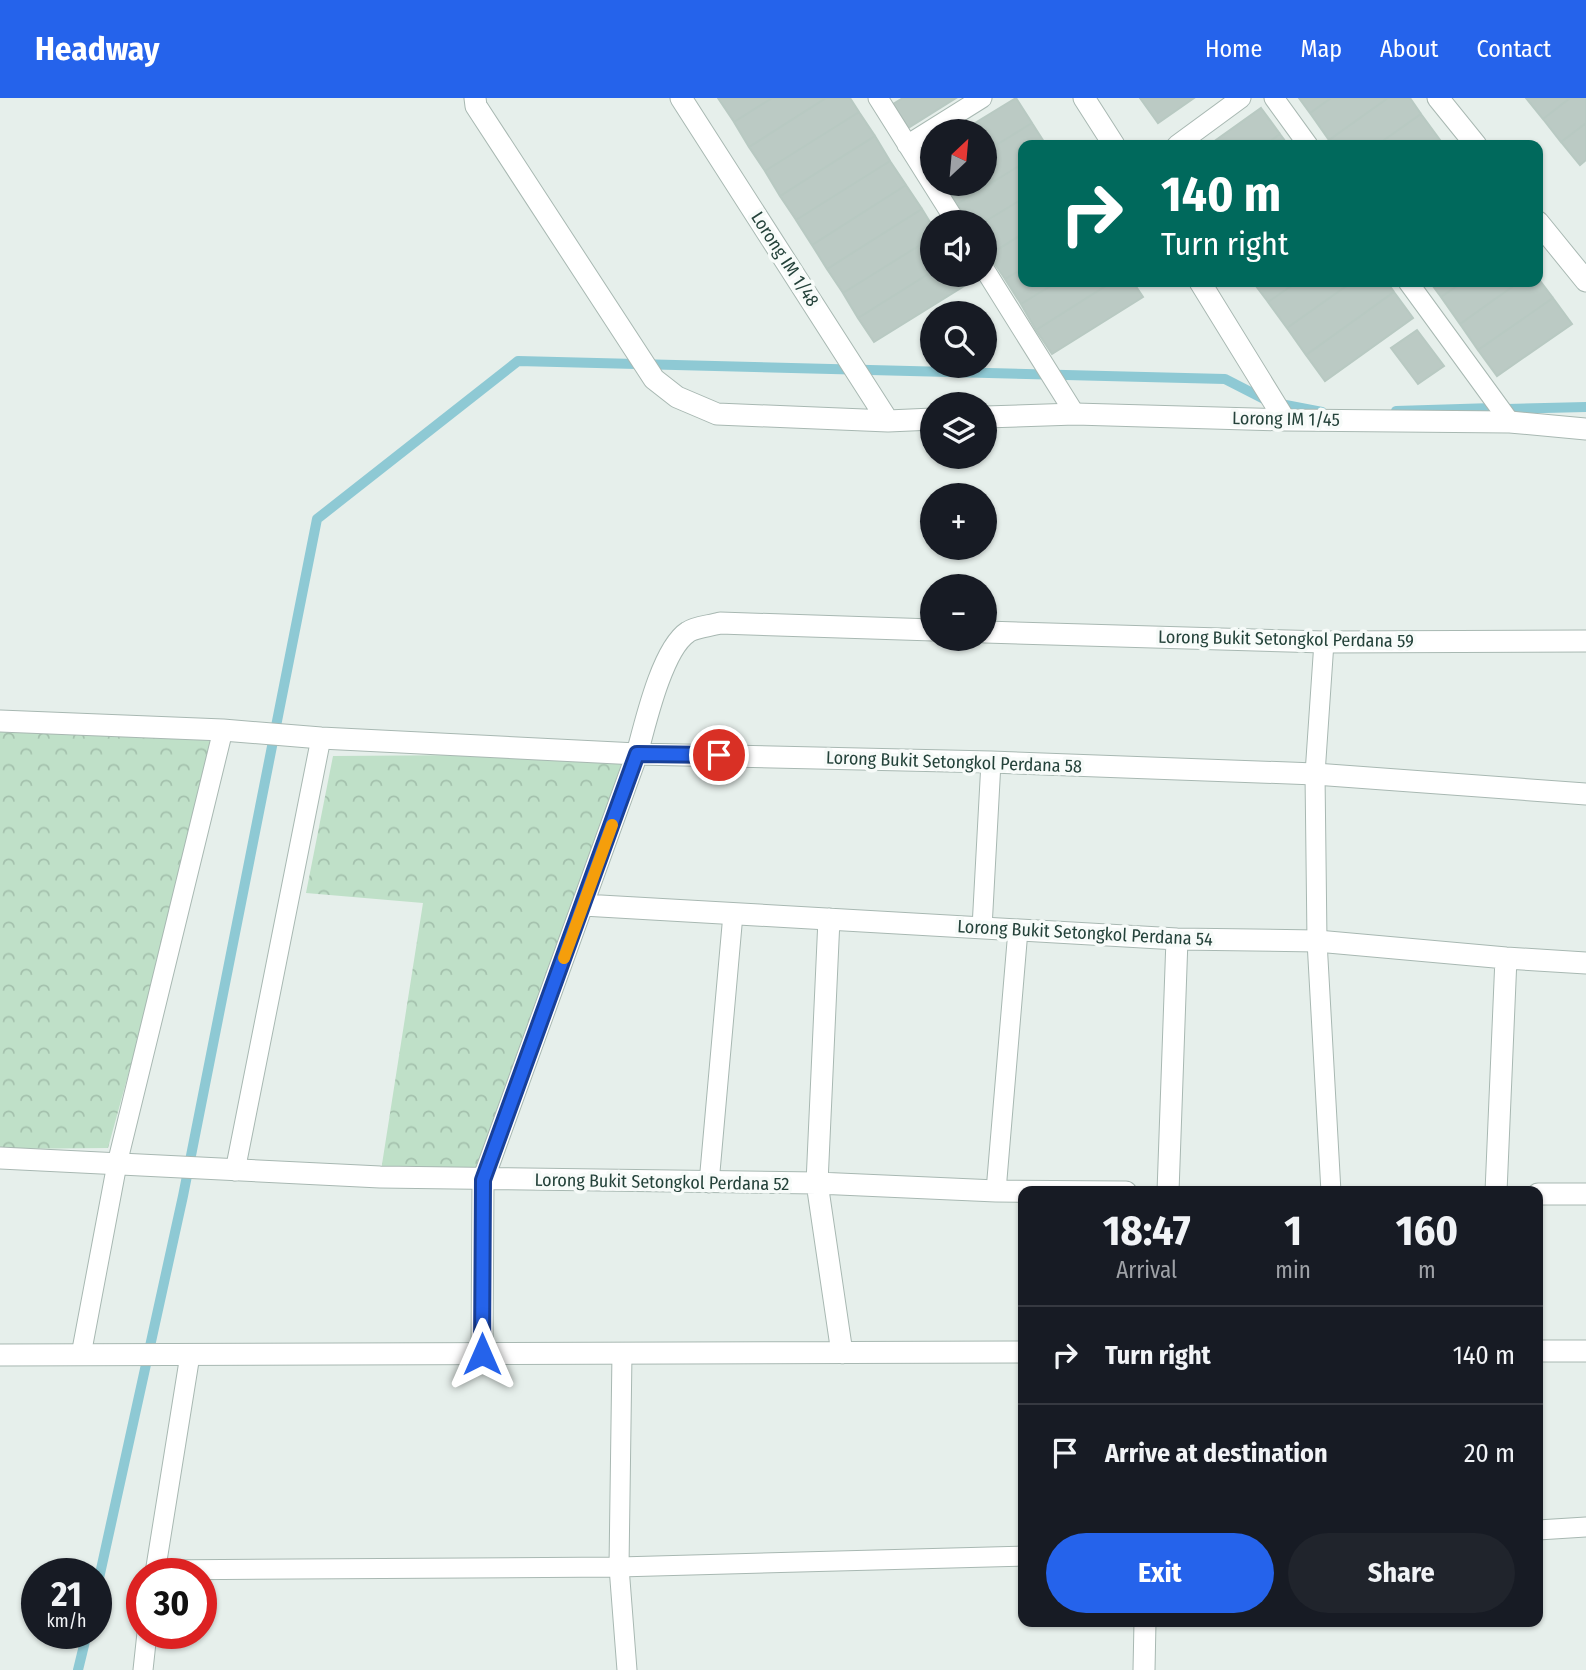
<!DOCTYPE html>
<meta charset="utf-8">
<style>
:root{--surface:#171b24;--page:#20242c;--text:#f1f3f6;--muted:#9ea1a6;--line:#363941;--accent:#2563eb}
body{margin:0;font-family:"Fira Sans Condensed",sans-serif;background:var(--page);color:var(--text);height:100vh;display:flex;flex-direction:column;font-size:26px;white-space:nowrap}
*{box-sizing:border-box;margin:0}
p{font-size:23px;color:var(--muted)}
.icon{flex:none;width:38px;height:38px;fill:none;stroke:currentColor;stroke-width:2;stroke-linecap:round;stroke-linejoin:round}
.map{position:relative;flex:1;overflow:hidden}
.drawer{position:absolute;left:1018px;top:1088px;width:525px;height:441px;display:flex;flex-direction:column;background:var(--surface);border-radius:14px;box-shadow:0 2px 5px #0004}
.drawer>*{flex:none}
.banner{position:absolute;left:1018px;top:42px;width:525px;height:147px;border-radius:14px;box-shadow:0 2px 5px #0004;background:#00695c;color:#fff;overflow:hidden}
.needle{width:46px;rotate:26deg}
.tools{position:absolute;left:920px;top:21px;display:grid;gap:14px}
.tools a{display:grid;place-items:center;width:77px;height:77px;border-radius:50%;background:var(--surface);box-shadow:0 2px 5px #0004;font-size:35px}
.speed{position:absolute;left:21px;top:1460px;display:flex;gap:14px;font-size:35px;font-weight:700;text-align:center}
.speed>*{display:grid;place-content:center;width:91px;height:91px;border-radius:50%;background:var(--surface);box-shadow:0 2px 5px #0004;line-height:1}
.speed small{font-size:18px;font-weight:400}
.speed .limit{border:10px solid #d22;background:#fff;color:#111}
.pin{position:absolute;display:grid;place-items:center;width:60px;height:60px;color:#fff;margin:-30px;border:4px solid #fff;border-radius:50%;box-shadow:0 2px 7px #0007}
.me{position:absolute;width:77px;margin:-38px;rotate:0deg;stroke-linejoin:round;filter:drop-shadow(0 0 5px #0008)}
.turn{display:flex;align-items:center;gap:24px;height:147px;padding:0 28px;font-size:32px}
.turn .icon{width:91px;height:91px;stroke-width:2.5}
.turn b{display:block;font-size:49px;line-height:60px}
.eta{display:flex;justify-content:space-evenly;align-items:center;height:119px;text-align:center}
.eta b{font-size:42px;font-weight:700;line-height:49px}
.primary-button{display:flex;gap:14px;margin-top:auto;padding:14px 28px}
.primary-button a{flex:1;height:80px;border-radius:42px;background:var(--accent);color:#fff;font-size:28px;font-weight:700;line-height:80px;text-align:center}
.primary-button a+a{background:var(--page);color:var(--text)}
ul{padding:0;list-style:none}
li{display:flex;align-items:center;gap:21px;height:98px;padding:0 28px;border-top:2px solid var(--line)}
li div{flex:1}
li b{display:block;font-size:26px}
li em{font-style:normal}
header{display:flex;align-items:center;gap:42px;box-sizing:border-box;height:98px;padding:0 35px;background:var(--accent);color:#fff}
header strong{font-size:33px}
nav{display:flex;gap:38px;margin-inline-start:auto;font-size:24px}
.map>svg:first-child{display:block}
</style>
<header>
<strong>Headway</strong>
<nav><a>Home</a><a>Map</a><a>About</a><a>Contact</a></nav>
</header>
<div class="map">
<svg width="1586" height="1572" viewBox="0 0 1586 1572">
<defs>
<pattern id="park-crowns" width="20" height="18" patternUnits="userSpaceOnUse" patternTransform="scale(1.75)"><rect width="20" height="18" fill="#bfe0c8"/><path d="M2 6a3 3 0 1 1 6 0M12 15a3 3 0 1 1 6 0" fill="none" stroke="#a4c1ad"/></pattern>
</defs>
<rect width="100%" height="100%" fill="#e6efeb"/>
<path fill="url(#park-crowns)" d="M0,623l223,9 -115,418 -108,1z
M637,656l-154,426 -103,-3 43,-274 -117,-10 27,-137z"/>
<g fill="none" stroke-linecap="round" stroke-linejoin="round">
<path stroke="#8ec9d4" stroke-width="10" d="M1507,311l79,-2
M1396,313l97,-3
M96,1494l87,-396 134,-677 201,-158 707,18 45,23 52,10
M78,1572l9,-37"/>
</g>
<path fill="#bbcac4" stroke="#b8c9c2" stroke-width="2" d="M718,0h54l-38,24z
M772,0h54l-77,49 -15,-25z
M826,0h24l9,14 -94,59 -16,-24z
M903,0h53l-48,30 -15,-24z
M1016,0l16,25 -47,29v-21h-23z
M1140,0h54l-36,25z
M1299,0h32l-21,15z
M1331,0h57l-59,42 -19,-27z
M1388,0h22l11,16 -44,31h-44l-4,-5z
M1526,0h44l-27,21z
M1570,0h16v25l-25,19 -18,-23z
M1261,10l19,26 -15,11h-56z
M859,14l16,24 -95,60 -15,-25z
M1421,16l19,26 -8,5h-55z
M1032,25l14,22h-22v18l-67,41 -13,-20h41v-32z
M1586,25v37l-6,5 -19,-23z
M1280,36l8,11h-23z
M875,38l15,25 -94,59 -16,-24z
M933,52v17l-8,-12z
M890,63l16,24 -94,60 -16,-25z
M1024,65v35l-40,24h-15l-12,-18z
M906,87l16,24 -95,60 -15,-24z
M1024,100v35l-35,22 -4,-6 -1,-27z
M922,111l11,18v10l-90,56 -16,-24z
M1024,135v35l-19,11 -16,-24z
M933,139v34l-75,47 -15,-25z
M1024,170v14h33l-36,22 -16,-25z
M933,173v4h30l6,8 -95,59 -16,-24z
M1538,180l15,20 -75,52 -18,-26 59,-42h19z
M1057,184h55l-76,48 -15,-26z
M1112,184h21l10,15 -91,57 -16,-24z
M1253,184h44l-29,20z
M1297,184h55l-65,46 -19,-26z
M1352,184h35l7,10 -88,63 -19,-27z
M1430,184h33l-22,15z
M1463,184h56l-59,42 -19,-27z
M1394,194l19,26 -88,63 -19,-26z
M1553,200l19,26 -75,52 -19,-26z
M1417,232l27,36 -26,18 -27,-36z"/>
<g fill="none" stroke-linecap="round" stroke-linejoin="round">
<defs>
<path id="lane" d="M878,0l78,124
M1274,0l34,47
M907,47l75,-47
M1177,47l64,-47
M985,172l90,144
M1408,184l102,140
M1324,544l-9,132 2,167 14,251
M982,830l9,-166
M235,1073l86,-433
M709,1085l24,-269
M996,1093l22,-261
M622,1255l-3,214 8,103
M81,1257l36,-191 106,-434
M1538,1432l48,-3
M155,1472l464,-3 405,-11
M155,1475l35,-218
M143,1572l4,-37"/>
<path id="street" d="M475,0l1,8 178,273 23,18 40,17 171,7 45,-2
M681,0l207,323
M1084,0l30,47
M1438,0l38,47
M1538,124l48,59
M1200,184l85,138
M985,319l90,-3 210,6 225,2 76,7
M985,534l339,10 262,-1
M0,623l223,9 98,8 316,16 354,8 324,12 271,20
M583,807l594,34 140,2 189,17 80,5
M829,821l-12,264 25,170
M0,1060l380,19 437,6 179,8 130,1
M1168,1094l9,-253
M1496,1094l10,-234
M1538,1096h48
M1538,1253h48
M482,1256l1,-174 154,-426c8,-30 25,-105 51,-122 7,-5 22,-6 32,-9l213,7
M0,1257l1024,-3
M1144,1572l1,-48"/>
</defs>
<use href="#lane" stroke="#a8b8b2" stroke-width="21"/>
<use href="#street" stroke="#a8b8b2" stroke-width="23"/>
<use href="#lane" stroke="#fff" stroke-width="19"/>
<use href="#street" stroke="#fff" stroke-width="21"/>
</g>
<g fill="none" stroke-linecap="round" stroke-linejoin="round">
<defs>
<path id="route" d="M482,1256l1,-174 154,-426 82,1"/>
</defs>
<use href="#route" stroke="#184099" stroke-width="18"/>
<use href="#route" stroke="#2563eb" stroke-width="12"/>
<path stroke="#f59e0b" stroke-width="12" d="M564,860l48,-133"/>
</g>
<g text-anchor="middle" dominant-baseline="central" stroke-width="7" stroke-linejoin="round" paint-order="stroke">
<g font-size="18" fill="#24423a" stroke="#f7fbf9">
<text transform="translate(785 161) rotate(57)">Lorong IM 1/48</text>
<text transform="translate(1286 321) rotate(1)">Lorong IM 1/45</text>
<text transform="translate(1286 541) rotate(1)">Lorong Bukit Setongkol Perdana 59</text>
<text transform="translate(954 664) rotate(2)">Lorong Bukit Setongkol Perdana 58</text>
<text transform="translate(1085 835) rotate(3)">Lorong Bukit Setongkol Perdana 54</text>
<text transform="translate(662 1084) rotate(1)">Lorong Bukit Setongkol Perdana 52</text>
</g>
</g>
</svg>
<div class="tools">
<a><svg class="needle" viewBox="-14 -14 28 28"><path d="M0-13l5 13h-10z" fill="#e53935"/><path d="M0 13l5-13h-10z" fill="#9ea1a6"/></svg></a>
<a><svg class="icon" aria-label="sound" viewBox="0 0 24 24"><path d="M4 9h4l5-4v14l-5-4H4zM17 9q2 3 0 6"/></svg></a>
<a><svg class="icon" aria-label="search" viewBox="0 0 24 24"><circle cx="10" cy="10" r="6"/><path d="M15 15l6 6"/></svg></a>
<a><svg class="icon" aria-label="layers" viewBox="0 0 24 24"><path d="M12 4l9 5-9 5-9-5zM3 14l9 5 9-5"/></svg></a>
<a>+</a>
<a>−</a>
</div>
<div class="speed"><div>21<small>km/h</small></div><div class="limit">30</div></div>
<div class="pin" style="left:719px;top:657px;background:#d93025"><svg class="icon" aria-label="arrive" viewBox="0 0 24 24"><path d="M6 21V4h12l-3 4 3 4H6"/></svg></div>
<svg class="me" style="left:482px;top:1256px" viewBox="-20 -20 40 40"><path d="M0-17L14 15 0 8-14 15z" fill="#2563eb" stroke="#fff" stroke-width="4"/></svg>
<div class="banner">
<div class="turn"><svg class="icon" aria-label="right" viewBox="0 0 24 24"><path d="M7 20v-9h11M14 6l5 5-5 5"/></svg><div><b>140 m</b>Turn right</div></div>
</div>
<section class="drawer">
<div class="eta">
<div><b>18:47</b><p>Arrival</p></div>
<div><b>1</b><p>min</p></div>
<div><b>160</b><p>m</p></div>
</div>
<ul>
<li><svg class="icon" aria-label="right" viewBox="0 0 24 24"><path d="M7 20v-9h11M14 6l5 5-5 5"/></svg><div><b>Turn right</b></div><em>140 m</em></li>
<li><svg class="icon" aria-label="arrive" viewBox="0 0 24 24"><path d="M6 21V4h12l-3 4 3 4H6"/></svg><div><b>Arrive at destination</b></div><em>20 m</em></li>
</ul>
<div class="primary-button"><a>Exit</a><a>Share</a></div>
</section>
</div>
